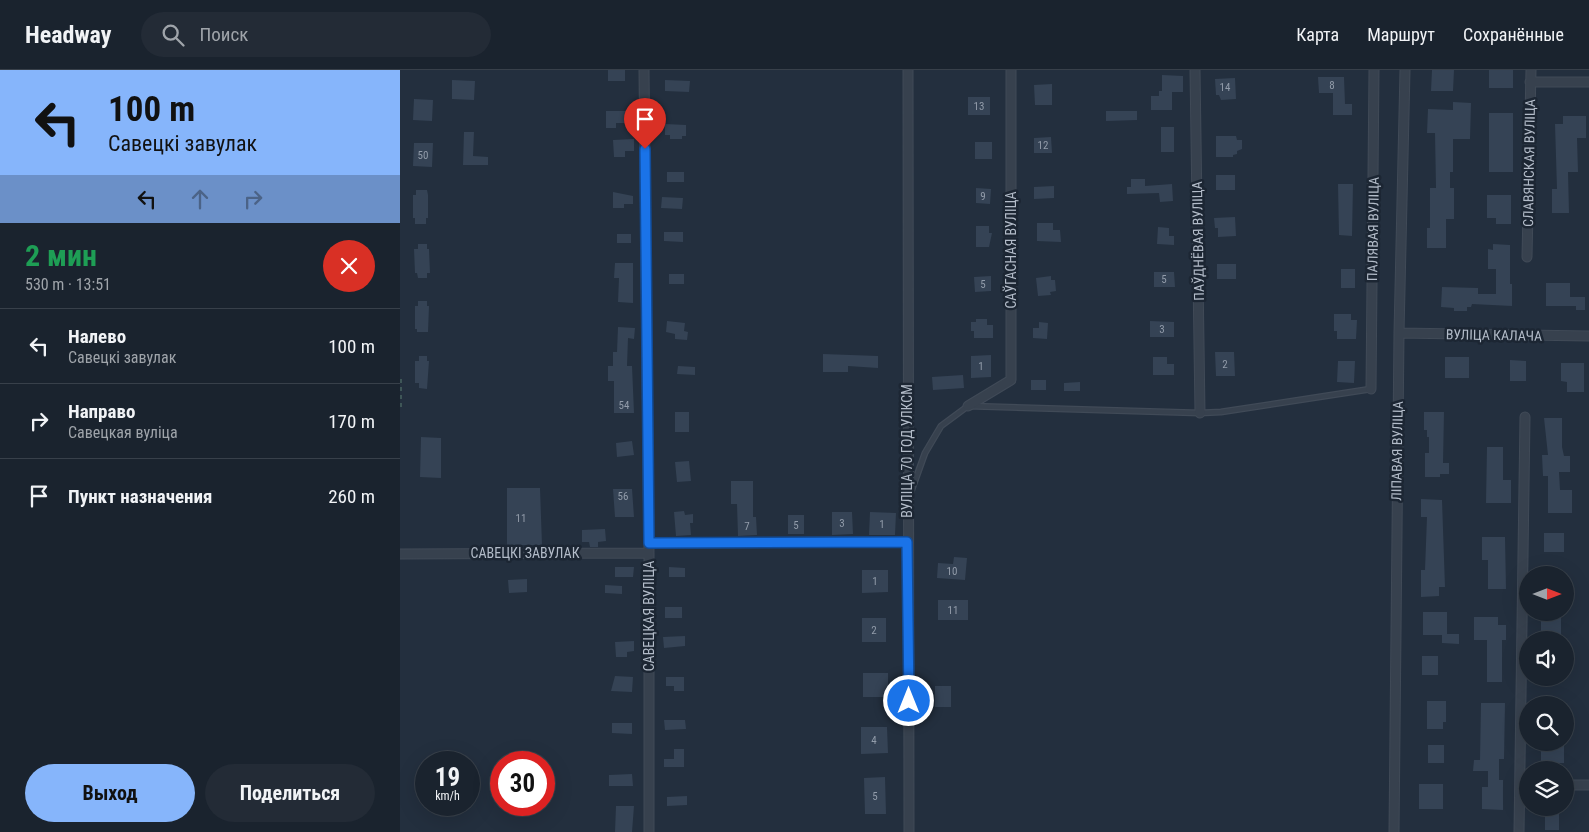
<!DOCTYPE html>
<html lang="ru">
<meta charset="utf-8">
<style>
:root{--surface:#1a232e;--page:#232b36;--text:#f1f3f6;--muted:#9fa4aa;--line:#38404a;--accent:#86b5fb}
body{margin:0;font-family:"Roboto Condensed",sans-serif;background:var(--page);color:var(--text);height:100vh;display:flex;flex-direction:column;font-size:19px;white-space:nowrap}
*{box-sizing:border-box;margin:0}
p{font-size:16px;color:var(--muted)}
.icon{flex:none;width:28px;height:28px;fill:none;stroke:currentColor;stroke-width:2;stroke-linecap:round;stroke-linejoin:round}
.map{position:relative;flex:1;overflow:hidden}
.side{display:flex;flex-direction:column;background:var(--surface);width:400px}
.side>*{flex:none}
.banner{background:#86b5fb;color:#111;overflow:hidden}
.needle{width:32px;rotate:90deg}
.buttons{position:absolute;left:1119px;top:496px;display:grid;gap:10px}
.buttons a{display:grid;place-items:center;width:55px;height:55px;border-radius:50%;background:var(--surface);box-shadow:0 5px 20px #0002,0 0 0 1px var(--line);font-size:25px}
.speed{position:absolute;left:15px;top:681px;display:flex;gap:10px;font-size:25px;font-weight:700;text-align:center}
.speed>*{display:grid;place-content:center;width:65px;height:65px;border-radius:50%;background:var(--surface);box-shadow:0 5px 20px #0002,0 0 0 1px var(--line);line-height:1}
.speed small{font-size:12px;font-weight:400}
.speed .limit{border:8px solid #d22;background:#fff;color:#111}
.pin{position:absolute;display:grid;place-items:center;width:42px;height:42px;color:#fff;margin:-51px -21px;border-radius:50% 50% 50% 0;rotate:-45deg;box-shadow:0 0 5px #0007}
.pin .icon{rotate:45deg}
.me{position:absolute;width:55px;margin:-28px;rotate:0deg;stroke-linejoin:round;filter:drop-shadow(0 0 4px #0008)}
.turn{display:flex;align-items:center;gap:18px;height:105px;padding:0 25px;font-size:22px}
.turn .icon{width:65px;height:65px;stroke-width:2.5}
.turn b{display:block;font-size:35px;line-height:42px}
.lanes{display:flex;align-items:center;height:48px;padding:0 25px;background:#0003;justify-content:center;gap:25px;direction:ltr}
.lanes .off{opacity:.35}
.round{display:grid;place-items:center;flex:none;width:52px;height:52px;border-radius:26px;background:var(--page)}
.summary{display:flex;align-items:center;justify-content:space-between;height:85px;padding:0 25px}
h1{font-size:30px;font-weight:700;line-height:38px;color:#1e9e55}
.action{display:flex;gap:10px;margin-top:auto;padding:10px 25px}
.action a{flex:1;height:58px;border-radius:30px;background:var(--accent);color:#111;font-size:20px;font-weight:700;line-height:58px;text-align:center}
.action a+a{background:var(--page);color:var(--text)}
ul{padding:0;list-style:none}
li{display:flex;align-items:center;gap:15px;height:75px;padding:0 25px;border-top:1px solid var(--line)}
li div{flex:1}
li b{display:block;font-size:19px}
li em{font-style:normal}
header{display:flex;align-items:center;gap:30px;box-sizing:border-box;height:70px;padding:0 25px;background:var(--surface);border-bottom:1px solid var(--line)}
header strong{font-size:24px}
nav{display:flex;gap:28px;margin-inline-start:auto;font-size:18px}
.search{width:350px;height:45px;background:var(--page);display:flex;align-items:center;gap:12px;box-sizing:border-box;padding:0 18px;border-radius:28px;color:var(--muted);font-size:19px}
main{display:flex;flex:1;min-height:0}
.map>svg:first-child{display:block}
</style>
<header>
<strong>Headway</strong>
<div class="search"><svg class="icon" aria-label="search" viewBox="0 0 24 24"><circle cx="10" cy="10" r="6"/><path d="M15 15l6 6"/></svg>Поиск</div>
<nav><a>Карта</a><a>Маршрут</a><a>Сохранённые</a></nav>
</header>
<main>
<section class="side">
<div class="banner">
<div class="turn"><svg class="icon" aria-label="left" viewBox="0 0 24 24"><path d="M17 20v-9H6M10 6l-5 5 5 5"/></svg><div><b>100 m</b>Савецкі завулак</div></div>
<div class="lanes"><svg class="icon" aria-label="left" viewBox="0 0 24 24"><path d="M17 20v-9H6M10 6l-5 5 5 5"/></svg><svg class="icon off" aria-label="ahead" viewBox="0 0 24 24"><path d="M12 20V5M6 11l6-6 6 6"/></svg><svg class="icon off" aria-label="right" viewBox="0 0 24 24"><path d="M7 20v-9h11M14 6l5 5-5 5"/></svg></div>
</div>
<div class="summary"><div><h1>2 мин</h1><p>530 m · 13:51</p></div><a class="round" style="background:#d93025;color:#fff"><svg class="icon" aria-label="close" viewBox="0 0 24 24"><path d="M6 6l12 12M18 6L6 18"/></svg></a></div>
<ul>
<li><svg class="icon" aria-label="left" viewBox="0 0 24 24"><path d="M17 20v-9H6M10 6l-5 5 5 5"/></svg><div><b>Налево</b><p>Савецкі завулак</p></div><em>100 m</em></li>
<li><svg class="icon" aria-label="right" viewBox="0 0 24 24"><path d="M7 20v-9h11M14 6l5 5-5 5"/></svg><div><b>Направо</b><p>Савецкая вуліца</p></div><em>170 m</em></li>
<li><svg class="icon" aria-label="arrive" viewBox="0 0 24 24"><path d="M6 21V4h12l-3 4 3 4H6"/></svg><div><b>Пункт назначения</b></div><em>260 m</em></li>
</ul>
<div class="action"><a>Выход</a><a>Поделиться</a></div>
</section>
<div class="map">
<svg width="1189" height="762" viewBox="0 0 1189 762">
<rect width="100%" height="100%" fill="#232f3e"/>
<path fill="#354355" d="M208,0h17v11h-17z
M1032,0h22l-1,21h-22z
M1089,0h24v18h-24z
M762,5l21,1v16h-11v18h-21v-14h8v-5h3z
M918,7h26l1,27h7v11h-19v-22h-14z
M835,8l1,21 -15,1 -2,-5h-3l-1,-16z
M52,10l23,1 -1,19 -22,-1z
M265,10l25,1 -1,11 -24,-1z
M652,14v21h-17l-1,-20z
M568,27h22v18h-22z
M14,29l19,1 -1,21 -19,-1z
M1053,32l18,1 -1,36h-17v33h-3v16h4v31h-8v29h-19v-20h3v-40h6l-1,-55h-8l1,-24 25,1z
M206,41h28v12h-18v5h-10z
M706,41h31v9l-31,1z
M1089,43h24v59h-24z
M1163,46h23v22h-9l1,34h-10l1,41h-17v-24h5l-2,-65h8z
M265,54l21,1v11h-4v3h-12v-4h-5z
M761,57h13v25h-13z
M64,62h10l-1,24 15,1v8h-25z
M816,66h20l1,4h5v9l-5,2v3l-4,1v2h-17z
M651,67l1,16h-18v-15z
M234,69v12h-9v6h-11l-1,-17z
M575,72h17v17h-17z
M14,73h19l-1,24 -19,-1z
M267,102h17v10h-17z
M816,105h19v15h-19z
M731,109h14v7l27,-2 1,17 -13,1 -1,-9 -32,1v-7h4z
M938,114h15l-1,52 -13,-1z
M654,116v12l-20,1v-12z
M576,118l15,1 -1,15 -14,-1z
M16,120h11l1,5v23h-2v6h-11v-6h-2v-23h3z
M213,122l20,4v8h-9v4h-11z
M1087,125h24v29h-15v-6h-9z
M262,127l21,1 -1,11 -21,-1z
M835,147l1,19 -18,1v-9h-3l-1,-10z
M637,153h16v7h7l1,12 -24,-1z
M576,156h13v7h3l-3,14h-13z
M758,157l11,1v8h5v9l-17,-1z
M264,162h19v10l-19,-1z
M217,164h14v9h-14z
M18,174h9v5h2l1,24h-3v5h-9l-1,-5h-2l-1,-24h4z
M1093,174l17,1v39h2v22l-40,-2 -1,3h-4v4h-13v-3l-13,-1 1,-20 36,1v6h18v-25h-8v-20l5,1z
M215,193h18v40l-15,-1 1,-24h-5z
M817,194h19v15h-19z
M941,199h14v19h-14z
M754,202h20l1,15h-21z
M269,204h15v10h-15z
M591,206v15l-16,1 -1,-15z
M651,206v4h4l1,11 -6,1 1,3 -13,1 -2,-18z
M1146,213h24v14h15v13h-9v-4h-30z
M18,231h9v5h2l-1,26h-11v-3h-2v-23h3z
M934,244h17v6h6l-1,19h-19v-8h-3z
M576,249h11v6h6v13h-19v-7h-3v-9h5z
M267,251l18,2 -1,8 4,1 -1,8 -12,-1v-5l-9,-2z
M750,251l24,1v15h-24z
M639,252l9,1 -1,16 -14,-1v-10h6z
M218,257l17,1 -1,11 -6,-1 -1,28h5l2,47h-20v-32h-6v-15h5v-14h4z
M815,282h19l1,24h-19z
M423,284l55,2v12l-30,-2v6h-25z
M591,285v22l-20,1v-22z
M19,286h8v5h2l-2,28 -8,-1v-5h-4v-22h4z
M753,287h14v7h7v11h-21z
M1045,287h24v21h-24z
M1110,290l16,1v20h-16z
M938,291h17l-1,22 -17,-1z
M1161,293h23v29h-17v-10l-6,-1z
M278,296l17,1v8l-18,-1z
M563,305l1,13 -31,2 -1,-13z
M631,310h15v10h-15z
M680,312v9h-16v-8z
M275,342h14v20h-14z
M1024,342h20l-1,51h6v11h-9v3h-15v-24h4v-16h-2v-7h-3z
M1144,348h18v29l2,9h6v16h-11l1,18h12v23h-24v-37h-5l-1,-21h6z
M21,367l20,1v40l-21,-1z
M232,371l2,14 -17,2 -1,-14z
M1087,377h16v33h8v23h-25z
M289,391l2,20 -14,1 -2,-20z
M331,411h22v36h3l1,18 -19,1 -1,-32h-6z
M107,418h33l2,57h-35z
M213,419h19l2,28h-19z
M1021,429l21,1 3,87h-6v9l-18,1v-27h4l2,-53h-6z
M284,441l1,4 8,-1v9h-3l1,12 -15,1 -2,-24z
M432,442h20l1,22 -21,1z
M470,442l26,1 -1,22h-26z
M388,445h16v19h-16z
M205,459l1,12 -8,1v5h-8l-1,-5h-7v-12z
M1144,463h20v19h-20z
M1082,467h23l1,52h-18v-29h-6z
M554,487l13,1 -2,22 -28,-2 1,-15 15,1z
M215,497h19l-1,10h-18z
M269,497l16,1v9h-16z
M462,500h26v22l-26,1z
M127,509v13l-18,1 -1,-13z
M205,515l17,1v8l-17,-1z
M538,530h30v20h-30z
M265,537h17v11h-17z
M1023,542h24v22h12v10l-17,-1v-8h-19z
M1141,545h20v24h-20z
M1074,547h24v8h8v15h-4v42h-15v-42h-13z
M462,548h24v24h-24z
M285,566v10l-21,2 -1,-11z
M234,571v10l-7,1v5h-11l-1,-15z
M1022,586h16v19h-16z
M463,603h25v24h-25z
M215,606l18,1 -1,15 -21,-1z
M266,607h18v14h-10v-5h-8z
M535,616h16v21h-16z
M1027,631h19v21h-3v7h-16z
M1081,633h24l-1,56h-5v21h4v30l-21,-1v-22h6v-16h-15l1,-11h6z
M264,650h21l1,9 -21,1z
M212,653h20v11l-20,-1z
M461,657h26l1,26 -27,1z
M1141,672h23v21h-23z
M1028,675h16v18h-16z
M274,679h10v18h-20v-8h10z
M232,704l1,12h-24v-11z
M485,707l1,37h-21l-1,-36z
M1019,714h24v25h-24z
M287,726v9l-20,1v-9z
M216,736h18l-2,26h-17z
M1145,738h14v22h-14z"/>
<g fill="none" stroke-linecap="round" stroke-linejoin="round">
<defs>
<path id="service" d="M511,422l14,-39 16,-27 27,-20 232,7 21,-1 150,-23"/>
<path id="minor" d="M244,0l5,483v279
M508,0l1,762
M795,0l5,343
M1130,12h59
M1127,187l4,-187
M999,263l190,3
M971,319l3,-319
M568,336l43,-26v-310
M249,473l258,-1
M0,484l249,-1
M1165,715h24
M994,762l5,-499 6,-263
M1119,762l6,-415"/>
</defs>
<use href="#service" stroke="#404a57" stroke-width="7"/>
<use href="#minor" stroke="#404a57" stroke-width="11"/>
<path stroke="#3e5657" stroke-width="2" stroke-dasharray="4 4" stroke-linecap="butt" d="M1,309v29"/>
<use href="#service" stroke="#37414e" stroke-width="4.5"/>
<use href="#minor" stroke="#37414e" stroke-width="9"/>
</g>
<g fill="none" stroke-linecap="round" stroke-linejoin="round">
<defs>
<path id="route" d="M245,79l4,394 258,-1 2,159"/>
</defs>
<use href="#route" stroke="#114b97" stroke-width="12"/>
<use href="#route" stroke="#1a73e8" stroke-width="9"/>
</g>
<g text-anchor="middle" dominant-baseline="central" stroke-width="5" stroke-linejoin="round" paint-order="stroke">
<g font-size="11" fill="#929caa">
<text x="932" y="15">8</text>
<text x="825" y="17">14</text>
<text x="579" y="36">13</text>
<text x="643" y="75">12</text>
<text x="23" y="85">50</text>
<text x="583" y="126">9</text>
<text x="764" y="209">5</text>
<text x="583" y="214">5</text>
<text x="762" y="259">3</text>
<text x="825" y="294">2</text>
<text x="581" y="296">1</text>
<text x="224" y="335">54</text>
<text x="223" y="426">56</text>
<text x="121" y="448">11</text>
<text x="442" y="453">3</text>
<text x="482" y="454">1</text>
<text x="396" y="455">5</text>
<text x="347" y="456">7</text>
<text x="552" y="501">10</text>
<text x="475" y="511">1</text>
<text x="553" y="540">11</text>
<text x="474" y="560">2</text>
<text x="474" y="670">4</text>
<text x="475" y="726">5</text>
</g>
<g font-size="14" fill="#b3bcc9" stroke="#1c2633">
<text transform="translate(1129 93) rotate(-89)">СЛАВЯНСКАЯ ВУЛІЦА</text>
<text transform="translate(973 159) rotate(-89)">ПАЛЯВАЯ ВУЛІЦА</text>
<text transform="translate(798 171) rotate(-91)">ПАЎДНЁВАЯ ВУЛІЦА</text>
<text transform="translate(611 180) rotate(-90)">САЎГАСНАЯ ВУЛІЦА</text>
<text transform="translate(1094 265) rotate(1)">ВУЛІЦА КАЛАЧА</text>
<text transform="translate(507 381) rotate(-90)">ВУЛІЦА 70 ГОД УЛКСМ</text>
<text transform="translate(997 381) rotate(-89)">ЛІПАВАЯ ВУЛІЦА</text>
<text x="125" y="483">САВЕЦКІ ЗАВУЛАК</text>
<text transform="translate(249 546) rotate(-90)">САВЕЦКАЯ ВУЛІЦА</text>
</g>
</g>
</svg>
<div class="buttons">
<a><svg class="needle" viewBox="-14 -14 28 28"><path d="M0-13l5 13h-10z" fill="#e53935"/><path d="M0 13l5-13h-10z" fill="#9fa4aa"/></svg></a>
<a><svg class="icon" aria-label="sound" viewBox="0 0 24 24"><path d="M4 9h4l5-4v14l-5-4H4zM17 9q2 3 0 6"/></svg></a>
<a><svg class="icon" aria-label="search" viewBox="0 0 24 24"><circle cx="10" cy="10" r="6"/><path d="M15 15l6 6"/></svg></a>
<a><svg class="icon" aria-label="layers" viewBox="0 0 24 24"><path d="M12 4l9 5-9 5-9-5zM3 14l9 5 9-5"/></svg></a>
</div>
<div class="speed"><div>19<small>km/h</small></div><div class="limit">30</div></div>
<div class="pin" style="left:245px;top:79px;background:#d93025"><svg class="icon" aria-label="arrive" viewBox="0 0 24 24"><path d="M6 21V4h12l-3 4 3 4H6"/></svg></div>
<svg class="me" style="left:509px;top:631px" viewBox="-20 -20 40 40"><circle r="17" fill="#1a73e8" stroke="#fff" stroke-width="3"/><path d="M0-11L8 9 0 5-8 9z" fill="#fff"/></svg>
</div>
</main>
